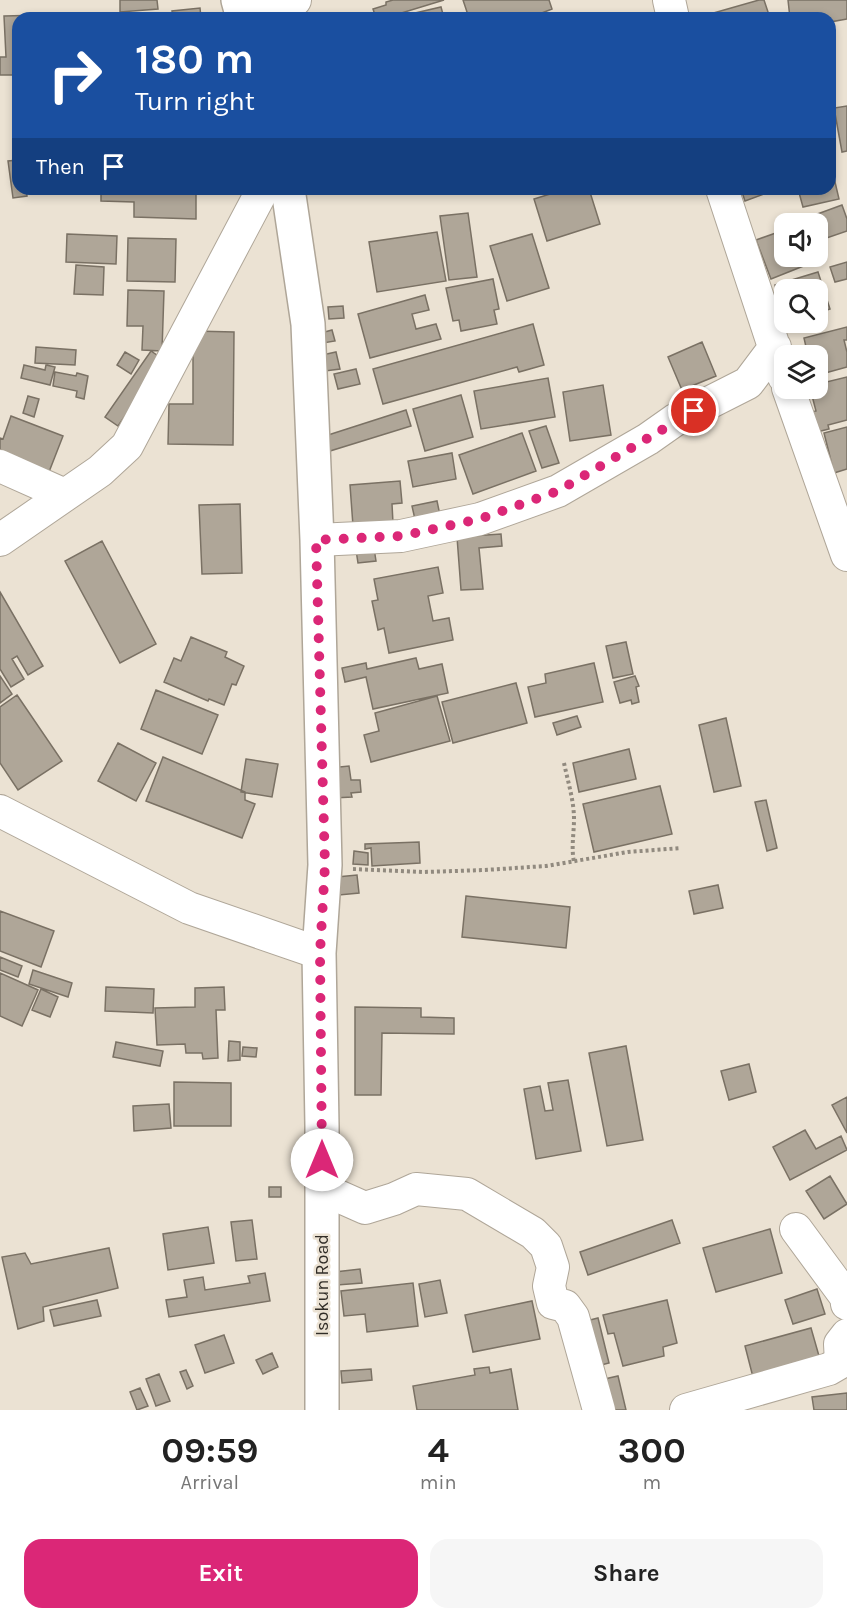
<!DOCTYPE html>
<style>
:root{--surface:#fff;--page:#f6f6f6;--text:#222;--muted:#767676;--accent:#db2777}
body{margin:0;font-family:Karla,sans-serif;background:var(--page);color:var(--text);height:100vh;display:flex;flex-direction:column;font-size:22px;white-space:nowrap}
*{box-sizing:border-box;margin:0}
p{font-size:20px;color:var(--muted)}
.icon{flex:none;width:33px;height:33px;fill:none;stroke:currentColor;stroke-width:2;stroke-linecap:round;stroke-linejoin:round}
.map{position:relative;height:1410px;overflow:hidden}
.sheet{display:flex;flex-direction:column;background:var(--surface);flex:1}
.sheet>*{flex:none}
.banner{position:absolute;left:12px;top:12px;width:824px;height:183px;border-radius:18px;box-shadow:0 3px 9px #0003;background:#1a4fa0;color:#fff;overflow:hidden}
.fabs{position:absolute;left:774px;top:213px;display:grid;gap:12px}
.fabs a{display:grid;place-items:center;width:54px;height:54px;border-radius:12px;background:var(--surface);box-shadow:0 3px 9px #0003;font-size:30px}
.pin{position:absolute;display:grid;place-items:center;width:51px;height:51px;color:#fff;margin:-26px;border:3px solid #fff;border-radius:50%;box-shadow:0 2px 6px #0007}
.me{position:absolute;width:66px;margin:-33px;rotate:0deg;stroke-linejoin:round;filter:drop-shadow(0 0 4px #0008)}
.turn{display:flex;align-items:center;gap:21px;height:126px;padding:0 24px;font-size:27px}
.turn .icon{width:78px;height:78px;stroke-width:2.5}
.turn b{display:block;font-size:42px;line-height:51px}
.then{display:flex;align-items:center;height:57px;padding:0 24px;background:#0003;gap:12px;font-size:22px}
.eta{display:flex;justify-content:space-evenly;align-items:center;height:102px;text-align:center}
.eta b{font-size:36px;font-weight:700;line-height:42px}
.action{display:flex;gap:12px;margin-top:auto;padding:12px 24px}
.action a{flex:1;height:69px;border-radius:18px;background:var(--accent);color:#fff;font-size:24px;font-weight:700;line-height:69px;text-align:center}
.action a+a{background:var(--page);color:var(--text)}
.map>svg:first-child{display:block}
</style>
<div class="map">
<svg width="847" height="1410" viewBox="0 0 847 1410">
<rect width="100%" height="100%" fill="#ebe2d3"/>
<path fill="#afa698" stroke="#7a7164" stroke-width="1.5" d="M120,0h37l1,9 -38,3z
M393,0h51l-59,18h-9l-3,-9 13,-4v-3z
M463,0h86l3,9 -23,9h-60z
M759,0h5l6,18h-58l-2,-4z
M788,0h59v19l-17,3v-4h-40z
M441,7l3,11h-51l5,-1z
M200,8l1,10h-28l-1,-7z
M112,13v5h-57v-3z
M45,15v3h-27v57h-18v-18h6l-2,-41z
M847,106v45l-5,1 -8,-44z
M18,160v29h8l1,7 -14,2 -5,-37z
M830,165h1l8,34 -36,8 -5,-18h32z
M101,189h95v30l-62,-2v-15l-33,-1z
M566,189h23l11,35 -53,17 -13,-42z
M741,189h34v1l-30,11z
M842,205l5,14v12l-29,10v-17h-16l-1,-4z
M468,213l9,64 -28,3 -9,-64z
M784,230v26h19l3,9 -35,14 -15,-39z
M437,232l9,49 -69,11 -8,-50z
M67,234l50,2 -1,28 -50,-2z
M532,234l17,54 -42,13 -17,-55z
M128,238l48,1 -1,43 -48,-1z
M847,262v17l-12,3 -5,-15z
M76,265l28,2 -1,28 -29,-1z
M818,272l12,37 -12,4v-23h-34v24l-9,-29z
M493,279l6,30 -5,1 3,14 -36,7 -2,-11 -6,1 -7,-33z
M128,290l36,1 -2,60 -20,-1 1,-24h-16z
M425,295l4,15 -17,4 4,15 20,-5 5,15 -71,19 -12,-44z
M343,306l1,12 -15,1 -1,-12z
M533,324l11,41 -25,7 -2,-5 -134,37 -10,-35z
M847,327v13h-3l3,12v15l-29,8v-19h-10l-4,-18z
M332,330l3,11 -12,2 -2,-10z
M193,331l41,1 -1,113 -65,-1 1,-40h24z
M702,342l14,34 -34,14 -14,-33z
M36,347l40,3 -1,15 -40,-2z
M151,351l13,9 -46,66 -13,-9z
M125,352l14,8 -8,14 -14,-9z
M336,352l4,17 -15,2 -3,-16z
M24,365l21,5 1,-5 9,2 -5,18 -29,-7z
M356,369l4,15 -22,5 -4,-15z
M55,372l21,4 1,-3 11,3 -4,23 -8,-2 1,-6 -24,-5z
M847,377v43l-19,5 1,4 -16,4 -5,-20 8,-2 -6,-23h8v-4z
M548,378l7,39 -74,12 -7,-38z
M603,385l8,50 -41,6 -7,-49z
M461,395l12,42 -48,14 -12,-42z
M28,396l11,3 -5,18 -11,-4z
M406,410l5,16 -81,25 -5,-15z
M11,416l52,20 -16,41 -47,-18v-21l3,1z
M546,426l13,37 -17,5 -13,-37z
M847,427v42l-13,4 -10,-40z
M522,433l14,38 -63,23 -14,-39z
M452,453l4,26 -43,8 -5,-26z
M400,481l2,22 -10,1 1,19 -40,3 -3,-41z
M437,501l4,19 -25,4 -4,-18z
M240,504l2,69 -40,1 -3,-69z
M501,534l1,12 -23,2 4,41 -22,1 -4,-53z
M102,541l54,103 -36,19 -55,-102z
M374,548l2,13 -18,2 -2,-13z
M438,567l5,26 -15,3 5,25 16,-3 4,22 -64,13 -5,-25 -6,2 -6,-29 6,-1 -4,-21z
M0,592l43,74 -15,9 -11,-19 -5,3 12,20 -13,8 -11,-18z
M191,637l36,15 -2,5 19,9 -8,19 -4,-1 -8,21 -15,-6 -1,2 -44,-19 10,-24 7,3z
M626,642l7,32 -20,4 -7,-32z
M416,658l3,11 23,-5 6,29 -75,16 -7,-32 -21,5 -3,-14 24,-5 1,6z
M594,663l9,39 -68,15 -7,-30 18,-4 -1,-9z
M0,676l12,18 -12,9z
M635,676l4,10 -3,1 3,15 -7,2 -1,-4 -11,3 -6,-21z
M516,683l11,40 -74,20 -11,-41z
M156,690l62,25 -16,39 -61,-25z
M17,695l45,66 -44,29 -18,-27v-56z
M437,696l13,45 -79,21 -7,-27 15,-4 -4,-18z
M577,716l4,11 -24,8 -4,-12z
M726,718l15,68 -27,6 -15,-67z
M118,743l38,20 -20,38 -38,-20z
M629,749l7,30 -57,13 -6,-29z
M163,757l82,35v8l10,4 -13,34 -96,-37z
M246,759l32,5 -6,33 -31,-5z
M349,766l2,14h9l1,12 -10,1 1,4 -19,1 -3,-30z
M660,786l12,48 -78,18 -11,-48z
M766,800l11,48 -10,3 -12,-49z
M419,842l1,21 -48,3 -1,-18 -6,1v-5z
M354,851l14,2v12l-15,-1z
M357,875l2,18 -20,2 -2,-18z
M718,885l5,23 -29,6 -5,-23z
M466,896l104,11 -4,41 -104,-11z
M0,911l54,20 -13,36 -41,-16z
M0,957l22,9 -4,11 -18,-7z
M33,970l39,13 -4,14 -39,-13z
M0,973l38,17 -16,36 -22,-10z
M106,987l48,2 -1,24 -48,-2z
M224,987l1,23h-9l2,48 -15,1 -1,-6h-16l-1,-9 -28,1 -2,-37 40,-1v-19z
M41,989l17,8 -8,20 -18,-7z
M355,1007l66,1v9l33,1v16l-72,-1 -1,62h-26z
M229,1041l11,1v18l-12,1z
M116,1042l47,9 -3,15 -47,-9z
M626,1046l17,94 -36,6 -18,-93z
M243,1047l14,1 -1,9 -14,-1z
M749,1064l7,28 -27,8 -8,-29z
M568,1080l13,71 -45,8 -12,-70 16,-3 5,25 8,-1 -5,-27z
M174,1082l57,1v43h-57z
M847,1097v36l-15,-28z
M169,1104l2,24 -37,3 -1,-25z
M805,1130l11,19 25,-13 6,14 -57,30 -17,-33z
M830,1176l17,28 -23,15 -18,-28z
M269,1187h12v10h-12z
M252,1220l5,39 -21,2 -5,-39z
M672,1220l8,23 -92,32 -8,-23z
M208,1227l6,36 -46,7 -5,-36z
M770,1229l12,44 -66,19 -13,-44z
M109,1248l9,40 -75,19 1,14 -26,8 -16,-72 23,-4 6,11z
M360,1269l2,14 -25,2 -2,-13z
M265,1273l5,28 -101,16 -3,-17 21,-3 -3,-17 19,-3 2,13 45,-7 -2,-7z
M440,1280l7,33 -22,4 -6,-33z
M413,1283l5,43 -51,6 -2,-18 -21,2 -3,-25z
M817,1289l8,25 -32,10 -8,-24z
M97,1300l4,16 -47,10 -4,-16z
M667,1300l10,43 -14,4 1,9 -41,10 -9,-33 -6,1 -5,-19z
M532,1301l8,38 -67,13 -8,-37z
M598,1318l11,45 -16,4 -11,-45z
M811,1328l10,35 -67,18 -9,-35z
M224,1335l10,28 -29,10 -10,-28z
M272,1353l6,14 -15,7 -7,-14z
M489,1367l1,6 21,-4 7,41h-101l-4,-24 62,-11 -1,-6z
M371,1369l1,11 -30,3 -1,-12z
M186,1370l7,16 -6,3 -7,-17z
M159,1374l11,27 -14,5 -10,-27z
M618,1376l8,34h-19l-7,-30z
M140,1388l8,18 -11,4 -7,-18z
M847,1393v17h-33l-2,-13z"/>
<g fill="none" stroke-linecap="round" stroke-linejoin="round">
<defs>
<path id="minor" d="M669,0l4,18
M243,17l52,-17
M722,189l62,188
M788,388l59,167
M0,466l65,29
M0,540l100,-69 27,-25 136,-257
M317,540l84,-4 79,-17 78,-28 90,-52 27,-19 73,-37 27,-36
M0,811l189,97 130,45
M322,1199l16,-3 27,12 29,-9 22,-10 51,5 66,39 13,13 7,21 -4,19 4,17 12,3 8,11 26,93
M796,1229l50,68 1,7
M686,1410l143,-41 12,-7 -1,-18 7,-9"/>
<path id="major" d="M238,0l5,18
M288,189l20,135 9,216 8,325 -6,88 3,173v284"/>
</defs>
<use href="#minor" stroke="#afa698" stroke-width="34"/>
<use href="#major" stroke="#afa698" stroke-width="36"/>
<path stroke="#918a7f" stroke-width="4" stroke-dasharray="3 3" stroke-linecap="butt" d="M564,763c4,19 10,38 10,56 0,15 -3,28 0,43
M353,869l71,3 61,-2 61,-4 82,-14 53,-4"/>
<use href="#minor" stroke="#fff" stroke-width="32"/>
<use href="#major" stroke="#fff" stroke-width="33"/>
</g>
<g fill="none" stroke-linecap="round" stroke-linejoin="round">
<path stroke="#db2777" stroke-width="10" stroke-dasharray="0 18" d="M322,1160l-2,-207 5,-88 -9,-325 85,-4 79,-17 78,-28 136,-80"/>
</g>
<g text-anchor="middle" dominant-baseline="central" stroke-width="5" stroke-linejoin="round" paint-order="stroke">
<g font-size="18" fill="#312d27" stroke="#ebe2d3">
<text transform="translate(322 1285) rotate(-90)">Isokun Road</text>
</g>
</g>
</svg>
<div class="fabs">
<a><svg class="icon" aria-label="sound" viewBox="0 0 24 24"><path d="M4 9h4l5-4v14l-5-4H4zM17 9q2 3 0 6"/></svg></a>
<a><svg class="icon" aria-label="search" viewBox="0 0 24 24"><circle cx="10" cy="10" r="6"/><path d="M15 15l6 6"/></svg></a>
<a><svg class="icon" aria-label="layers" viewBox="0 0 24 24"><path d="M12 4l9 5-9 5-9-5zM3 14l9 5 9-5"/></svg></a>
</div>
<div class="pin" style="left:694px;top:411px;background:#d93025"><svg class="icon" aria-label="arrive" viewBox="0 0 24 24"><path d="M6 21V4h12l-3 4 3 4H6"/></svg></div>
<svg class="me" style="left:322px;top:1160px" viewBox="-20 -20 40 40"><circle r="19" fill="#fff"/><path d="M0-13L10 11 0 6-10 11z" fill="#db2777"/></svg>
<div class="banner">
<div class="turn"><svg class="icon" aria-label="right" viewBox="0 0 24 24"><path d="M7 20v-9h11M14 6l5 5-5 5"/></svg><div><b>180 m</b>Turn right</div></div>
<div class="then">Then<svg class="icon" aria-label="arrive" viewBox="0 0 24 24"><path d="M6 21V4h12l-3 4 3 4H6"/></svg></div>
</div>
</div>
<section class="sheet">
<div class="eta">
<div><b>09:59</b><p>Arrival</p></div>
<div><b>4</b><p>min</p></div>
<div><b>300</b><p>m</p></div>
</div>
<div class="action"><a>Exit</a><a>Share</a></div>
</section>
